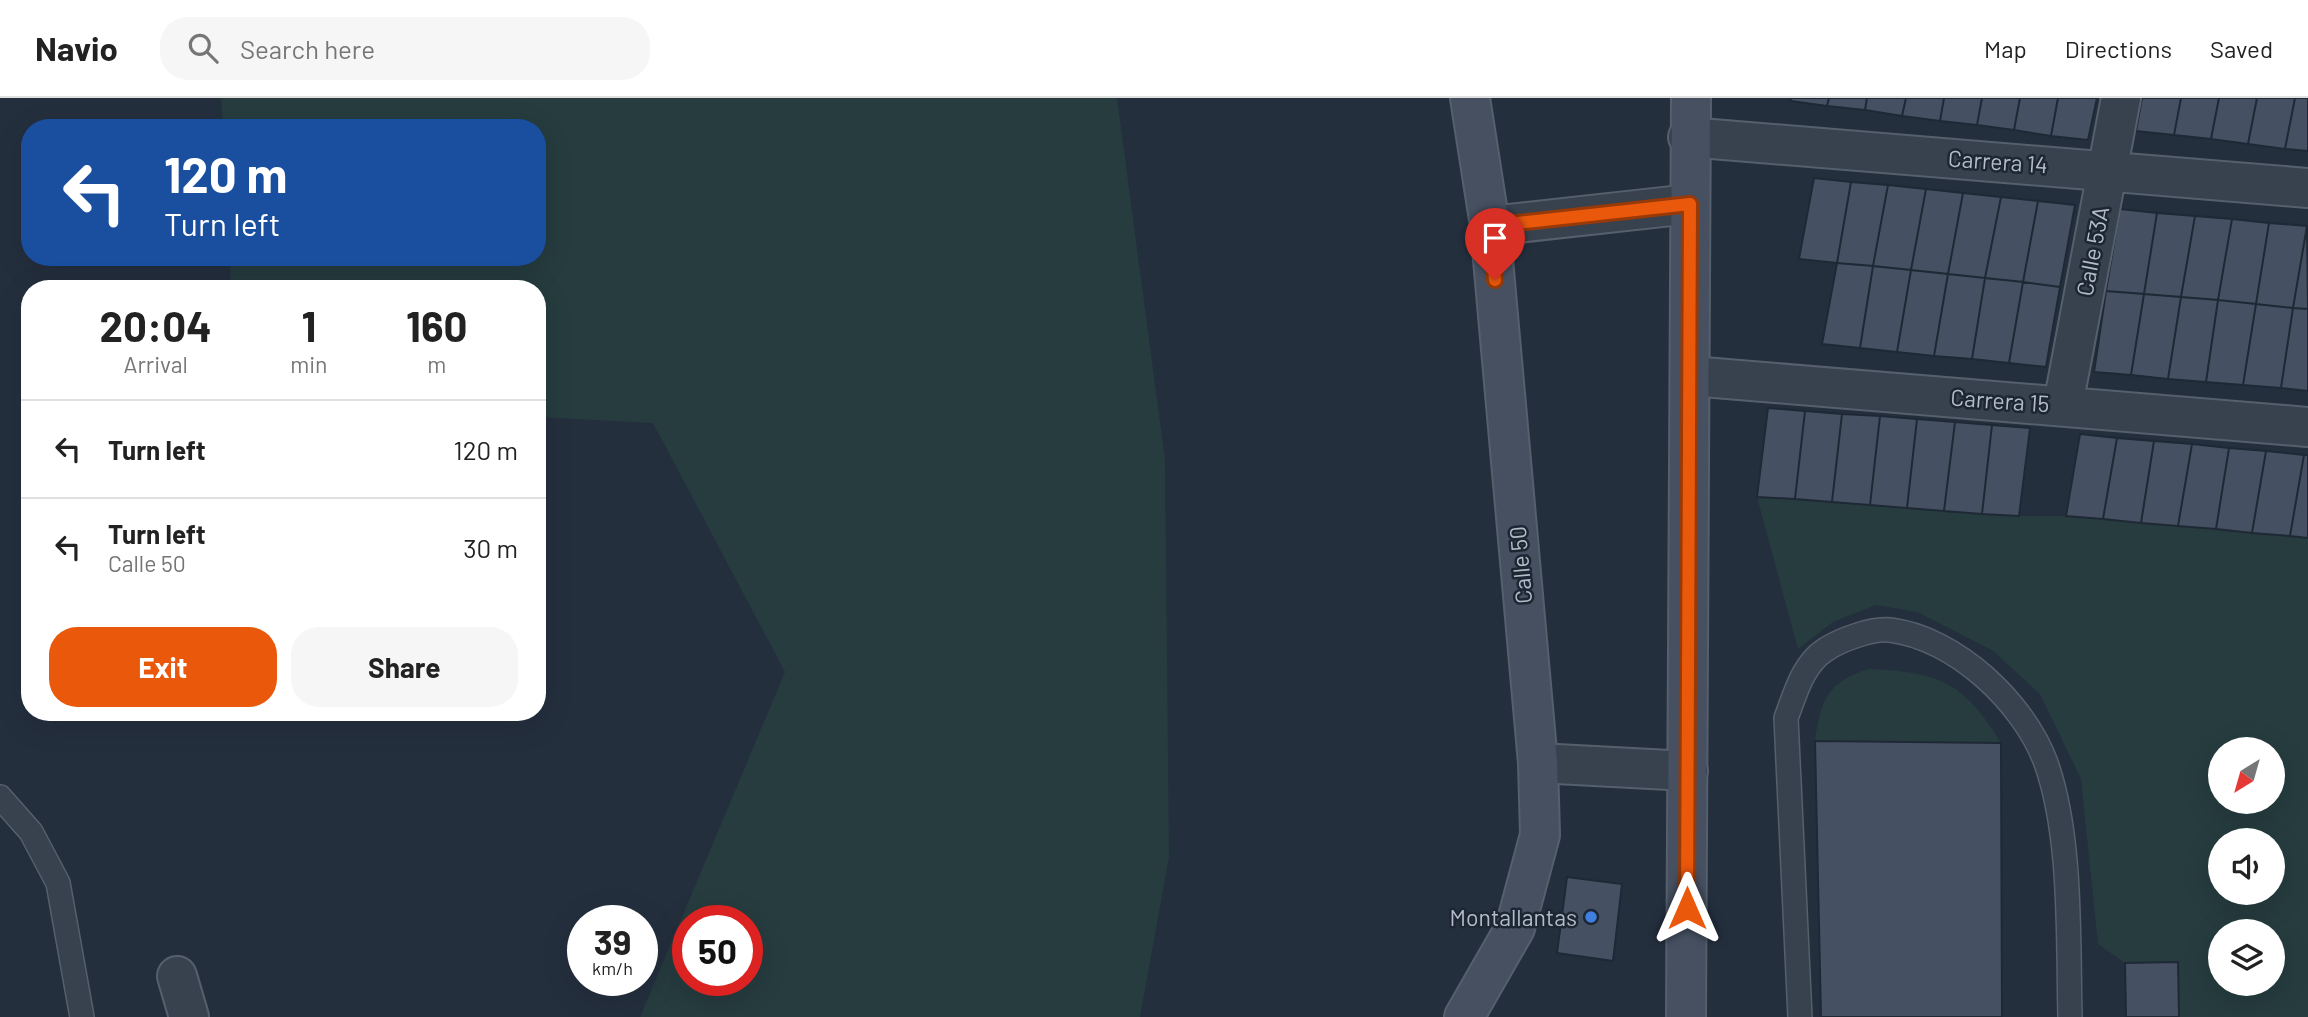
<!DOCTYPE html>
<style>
:root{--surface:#fff;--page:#f6f6f6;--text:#222;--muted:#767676;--line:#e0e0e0;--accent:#ea580c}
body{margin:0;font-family:Barlow,sans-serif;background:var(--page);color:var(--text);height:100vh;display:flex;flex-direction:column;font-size:26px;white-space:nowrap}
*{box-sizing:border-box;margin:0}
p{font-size:23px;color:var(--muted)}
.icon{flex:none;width:38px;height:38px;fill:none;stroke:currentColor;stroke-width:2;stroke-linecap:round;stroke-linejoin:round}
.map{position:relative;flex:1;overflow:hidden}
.drawer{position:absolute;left:21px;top:182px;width:525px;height:441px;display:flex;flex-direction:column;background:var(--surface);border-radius:28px;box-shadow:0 7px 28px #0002}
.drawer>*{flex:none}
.guide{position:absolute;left:21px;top:21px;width:525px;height:147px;border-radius:28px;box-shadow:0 7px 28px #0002;background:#1a4fa0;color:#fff;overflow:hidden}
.needle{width:46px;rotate:217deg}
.controls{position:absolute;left:2208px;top:639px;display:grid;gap:14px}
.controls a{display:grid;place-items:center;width:77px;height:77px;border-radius:50%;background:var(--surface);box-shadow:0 7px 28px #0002;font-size:35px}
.speed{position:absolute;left:567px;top:807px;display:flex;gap:14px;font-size:35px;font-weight:700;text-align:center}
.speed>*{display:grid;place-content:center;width:91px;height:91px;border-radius:50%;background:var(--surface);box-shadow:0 7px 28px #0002;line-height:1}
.speed small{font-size:18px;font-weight:400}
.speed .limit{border:10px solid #d22;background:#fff;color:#111}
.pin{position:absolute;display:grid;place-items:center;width:60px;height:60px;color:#fff;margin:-72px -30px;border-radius:50% 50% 50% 0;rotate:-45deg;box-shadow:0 0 7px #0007}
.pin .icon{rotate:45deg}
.me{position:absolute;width:77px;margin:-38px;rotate:0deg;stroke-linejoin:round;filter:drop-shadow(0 0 5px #0008)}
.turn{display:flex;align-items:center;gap:24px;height:147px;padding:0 28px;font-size:32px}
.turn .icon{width:91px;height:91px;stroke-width:2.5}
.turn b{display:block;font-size:49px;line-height:60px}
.eta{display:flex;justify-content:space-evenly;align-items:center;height:119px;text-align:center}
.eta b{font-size:42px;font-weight:700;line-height:49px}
.primary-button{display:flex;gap:14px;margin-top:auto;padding:14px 28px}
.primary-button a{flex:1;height:80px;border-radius:28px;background:var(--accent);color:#fff;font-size:28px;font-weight:700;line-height:80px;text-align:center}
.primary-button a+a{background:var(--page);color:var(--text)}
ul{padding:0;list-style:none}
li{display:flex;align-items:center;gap:21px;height:98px;padding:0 28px;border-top:2px solid var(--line)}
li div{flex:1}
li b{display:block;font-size:26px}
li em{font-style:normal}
header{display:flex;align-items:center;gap:42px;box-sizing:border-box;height:98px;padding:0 35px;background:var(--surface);border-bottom:2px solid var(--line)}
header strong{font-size:33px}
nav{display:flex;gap:38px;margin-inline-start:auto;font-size:24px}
.search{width:490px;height:63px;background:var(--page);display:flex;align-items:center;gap:18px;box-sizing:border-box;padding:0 24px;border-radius:28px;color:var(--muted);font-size:26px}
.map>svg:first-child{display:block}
</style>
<header>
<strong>Navio</strong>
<div class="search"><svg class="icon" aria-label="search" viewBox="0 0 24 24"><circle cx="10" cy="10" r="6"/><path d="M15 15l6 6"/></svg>Search here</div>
<nav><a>Map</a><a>Directions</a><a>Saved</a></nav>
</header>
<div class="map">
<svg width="2308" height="919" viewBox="0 0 2308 919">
<rect width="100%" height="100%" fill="#242f3e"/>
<path fill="#263c3f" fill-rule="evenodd" d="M221,0h896l48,362 4,397 -29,160h-500l145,-345 -132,-249 -116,-6v-128h-306l-1,-32h307v-129h-314zM688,822h59v60h-59z
M1757,399l262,19h47l242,21v480h-129l-1,-55 -53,1 -27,-19 -17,-165 -41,-85 -48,-44 -75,-38 -41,-7 -43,17 -35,27zM2221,651h52v53h-52zM2221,742h52v52h-52zM2221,833h52v53h-52z
M1869,571c69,3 95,12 132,74l-186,-2c5,-40 13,-60 54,-72z"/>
<path fill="#455162" stroke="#1f2835" stroke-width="2" d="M1790,0h39l-2,8 -36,-5z
M1829,0h38l-2,12 -38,-4z
M1867,0h39l-4,18 -37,-6z
M1906,0h38l-4,23 -38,-5z
M1944,0h38l-5,27 -37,-4z
M1982,0h38l-6,32 -37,-5z
M2020,0h38l-7,38 -37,-6z
M2058,0h39l-9,42 -37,-4z
M2142,0h39l-7,37 -38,-4z
M2181,0h38l-8,41 -37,-4z
M2219,0h38l-9,46 -37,-5z
M2257,0h38l-10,51 -37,-5z
M2295,0h13v53l-23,-2z
M1814,80l37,4 -14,81 -38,-4z
M1851,84l37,3 -15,81 -36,-3z
M1888,87l38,4 -15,81 -38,-4z
M1926,91l37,4 -15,81 -37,-4z
M1963,95l38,4 -16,81 -37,-4z
M2001,99l37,4 -15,81 -38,-4z
M2038,103l37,4 -15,82 -37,-5z
M2120,111l37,4 -13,81 -38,-3z
M2157,115l38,3 -14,81 -37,-3z
M2195,118l37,3 -14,81 -37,-3z
M2232,121l37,4 -13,81 -38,-4z
M2269,125l38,3 -14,82 -37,-4z
M2307,128l1,83 -15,-1z
M1837,165l36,3 -13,82 -38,-4z
M1873,168l38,4 -14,82 -37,-4z
M1911,172l37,4 -14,82 -37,-4z
M1948,176l37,4 -13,81 -38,-3z
M1985,180l38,4 -14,81 -37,-4z
M2023,184l37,5 -14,80 -37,-4z
M2106,193l38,3 -13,81 -37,-3z
M2144,196l37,3 -13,82 -37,-4z
M2181,199l37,3 -12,82 -38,-3z
M2218,202l38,4 -13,81 -37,-3z
M2256,206l37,4 -12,80 -38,-3z
M2293,210l15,1v82l-27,-3z
M1768,310l37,3 -10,88 -38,-2z
M1805,313l37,3 -10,88 -37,-3z
M1842,316l38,2 -10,89 -38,-3z
M1880,318l37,3 -10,89 -37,-3z
M1917,321l38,3 -11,89 -37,-3z
M1955,324l37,3 -10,89 -38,-3z
M1992,327l38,3 -11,88 -37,-2z
M2080,336l37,4 -14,81 -37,-3z
M2117,340l37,3 -13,82 -38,-4z
M2154,343l38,3 -14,82 -37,-3z
M2192,346l37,4 -13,81 -38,-3z
M2229,350l37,3 -14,82 -36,-4z
M2266,353l38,4 -14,81 -38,-3z
M2304,357h4v83l-18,-2z
M1815,643l186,2 1,274h-181z
M1567,779l55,7 -9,77 -56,-8z
M2178,864l1,55h-53l-1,-54z"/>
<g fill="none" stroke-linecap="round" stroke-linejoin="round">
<defs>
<path id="lane" d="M0,699l31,35 27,51 24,134
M1800,919l-14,-299c9,-23 16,-53 39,-68 15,-10 47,-22 65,-20 66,8 134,73 156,133 26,73 22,176 24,254"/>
<path id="street" d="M1688,39l620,51
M1490,128l200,-22
M1691,278l617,51
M2063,307l58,-307
M1538,665l150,8
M177,878l12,41"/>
<path id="secondary" d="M1464,919l51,-89 25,-93 -2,-72 -48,-537 -20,-128
M1686,919l5,-919"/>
</defs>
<use href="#lane" stroke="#565f6c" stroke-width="26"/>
<use href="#street" stroke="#565f6c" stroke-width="42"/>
<use href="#secondary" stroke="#565f6c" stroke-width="42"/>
<use href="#lane" stroke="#38414e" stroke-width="23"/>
<use href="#street" stroke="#38414e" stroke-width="38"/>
<use href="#secondary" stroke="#465061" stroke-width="38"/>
</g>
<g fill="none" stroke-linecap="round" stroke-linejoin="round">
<defs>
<path id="route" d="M1495,182l-5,-54 200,-22 -3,704"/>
</defs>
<use href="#route" stroke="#983908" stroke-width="18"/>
<use href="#route" stroke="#ea580c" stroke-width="12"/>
</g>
<circle fill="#3f7fe0" stroke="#1d2633" stroke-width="2.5" cx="1591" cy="819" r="7"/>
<g text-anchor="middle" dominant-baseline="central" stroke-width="5" stroke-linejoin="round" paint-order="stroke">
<g font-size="23" fill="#b4bcc9" stroke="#1d2633">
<text transform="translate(1998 63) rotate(4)">Carrera 14</text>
<text transform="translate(2092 153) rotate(-79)">Calle 53A</text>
<text transform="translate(2000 302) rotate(4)">Carrera 15</text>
<text transform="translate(1520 467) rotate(-95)">Calle 50</text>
</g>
<g font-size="23" fill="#b4bcc9" stroke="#1d2633" text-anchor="end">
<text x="1577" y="819">Montallantas</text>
</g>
</g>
</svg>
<div class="controls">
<a><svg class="needle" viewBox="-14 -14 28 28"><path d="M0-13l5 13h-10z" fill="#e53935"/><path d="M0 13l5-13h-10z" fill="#767676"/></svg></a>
<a><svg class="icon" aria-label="sound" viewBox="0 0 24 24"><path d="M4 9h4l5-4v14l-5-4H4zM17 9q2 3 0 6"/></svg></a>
<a><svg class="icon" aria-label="layers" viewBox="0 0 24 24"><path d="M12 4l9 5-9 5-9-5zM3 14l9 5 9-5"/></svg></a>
</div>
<div class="speed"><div>39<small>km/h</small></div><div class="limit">50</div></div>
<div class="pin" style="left:1495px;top:182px;background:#d93025"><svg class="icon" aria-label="arrive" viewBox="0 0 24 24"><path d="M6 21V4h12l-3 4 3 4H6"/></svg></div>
<svg class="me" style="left:1687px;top:810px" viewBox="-20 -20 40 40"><path d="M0-17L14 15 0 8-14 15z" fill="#ea580c" stroke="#fff" stroke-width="4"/></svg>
<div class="guide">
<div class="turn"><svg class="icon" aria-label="left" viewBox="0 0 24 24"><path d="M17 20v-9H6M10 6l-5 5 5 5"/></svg><div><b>120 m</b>Turn left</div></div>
</div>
<section class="drawer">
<div class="eta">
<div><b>20:04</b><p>Arrival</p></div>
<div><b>1</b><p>min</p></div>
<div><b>160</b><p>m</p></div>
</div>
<ul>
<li><svg class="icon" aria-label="left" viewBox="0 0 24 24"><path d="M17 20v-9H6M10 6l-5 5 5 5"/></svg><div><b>Turn left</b></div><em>120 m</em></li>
<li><svg class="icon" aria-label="left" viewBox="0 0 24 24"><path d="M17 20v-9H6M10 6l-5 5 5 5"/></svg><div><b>Turn left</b><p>Calle 50</p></div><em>30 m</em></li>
</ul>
<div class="primary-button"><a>Exit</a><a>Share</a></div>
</section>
</div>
